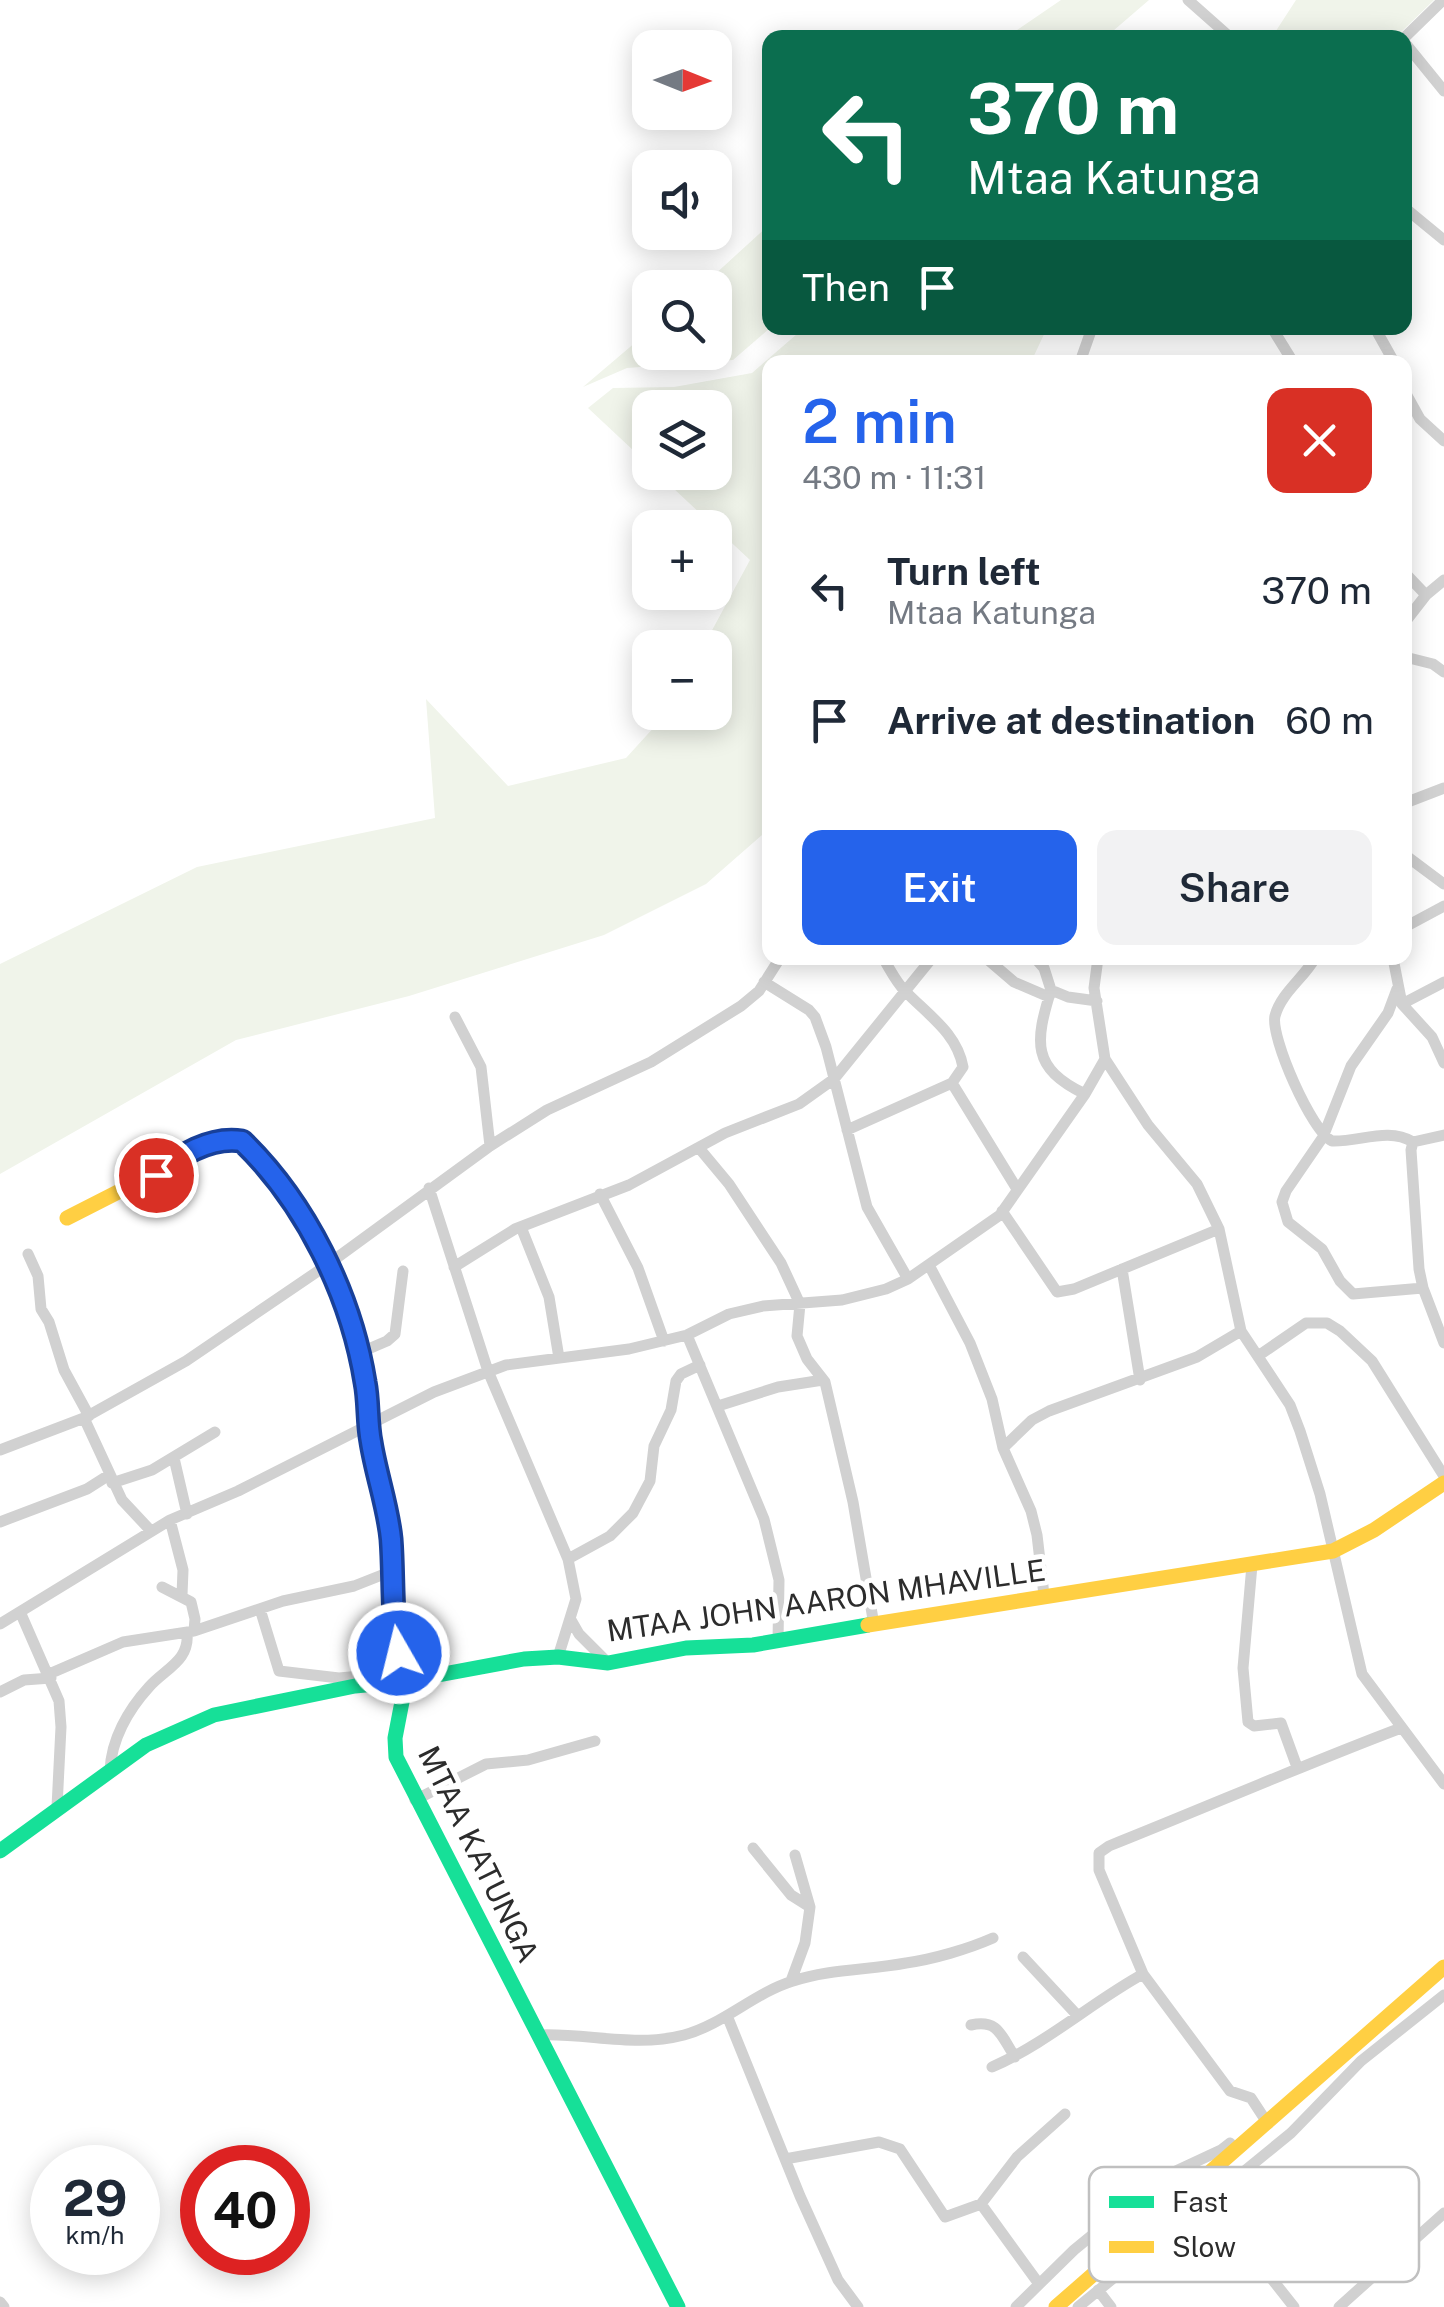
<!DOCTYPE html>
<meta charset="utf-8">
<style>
:root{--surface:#fff;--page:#f2f2f3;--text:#1f2937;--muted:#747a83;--accent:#2563eb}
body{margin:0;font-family:"Public Sans",sans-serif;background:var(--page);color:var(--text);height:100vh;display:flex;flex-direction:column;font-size:38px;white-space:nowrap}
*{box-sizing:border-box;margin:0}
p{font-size:32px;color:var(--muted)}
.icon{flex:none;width:55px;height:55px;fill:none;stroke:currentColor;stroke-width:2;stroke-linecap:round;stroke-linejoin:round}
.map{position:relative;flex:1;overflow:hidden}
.side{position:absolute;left:762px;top:355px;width:650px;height:610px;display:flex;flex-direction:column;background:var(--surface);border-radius:20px;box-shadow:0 5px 25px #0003}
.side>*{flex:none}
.top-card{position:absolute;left:762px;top:30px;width:650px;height:305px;border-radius:20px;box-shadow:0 5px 25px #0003;background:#0b6e4f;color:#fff;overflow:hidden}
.needle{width:65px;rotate:91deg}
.buttons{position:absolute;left:632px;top:30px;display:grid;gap:20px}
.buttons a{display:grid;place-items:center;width:100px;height:100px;border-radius:20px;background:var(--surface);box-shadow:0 5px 25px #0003;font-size:50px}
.speed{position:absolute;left:30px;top:2145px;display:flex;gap:20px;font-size:50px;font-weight:700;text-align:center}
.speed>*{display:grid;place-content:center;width:130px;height:130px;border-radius:50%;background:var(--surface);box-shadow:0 5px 25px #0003;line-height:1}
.speed small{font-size:25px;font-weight:400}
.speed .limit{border:15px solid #d22;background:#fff;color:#111}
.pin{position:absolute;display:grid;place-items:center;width:85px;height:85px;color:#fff;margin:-42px;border:5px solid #fff;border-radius:50%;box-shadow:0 2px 10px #0007}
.me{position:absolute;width:110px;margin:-55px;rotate:352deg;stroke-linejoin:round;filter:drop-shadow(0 0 8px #0008)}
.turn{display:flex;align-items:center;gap:35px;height:210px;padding:0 40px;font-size:45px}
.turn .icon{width:130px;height:130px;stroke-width:2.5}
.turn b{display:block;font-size:70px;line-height:85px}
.then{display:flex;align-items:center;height:95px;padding:0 40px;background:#0003;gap:20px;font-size:38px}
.round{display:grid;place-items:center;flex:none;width:105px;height:105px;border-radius:20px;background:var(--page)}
.summary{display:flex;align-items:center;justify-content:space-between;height:170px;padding:0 40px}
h1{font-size:60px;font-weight:600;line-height:75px;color:var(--accent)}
.cta{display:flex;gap:20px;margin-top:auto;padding:20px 40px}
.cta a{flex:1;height:115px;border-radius:20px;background:var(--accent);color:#fff;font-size:40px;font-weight:600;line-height:115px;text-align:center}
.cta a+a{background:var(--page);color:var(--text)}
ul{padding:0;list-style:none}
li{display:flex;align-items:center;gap:30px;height:130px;padding:0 40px}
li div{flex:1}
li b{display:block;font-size:38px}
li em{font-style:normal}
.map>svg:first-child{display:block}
</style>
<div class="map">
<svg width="1444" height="2307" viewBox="0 0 1444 2307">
<rect width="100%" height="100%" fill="#fff"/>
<path fill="#f0f4ea" d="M1061,0h88l-43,37h-99z
M1296,0h138l-38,37h-124z
M770,224v104l-37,32 -106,8 -44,19 67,-57v22h65v-64l-14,-1z
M804,328h243l-16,34h-261v466l-64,56 -102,51 -195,61 -173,44 -236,134v-210l197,-97 238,-49 -9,-119 82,87 118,-28 41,-45 48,-1v-64l-12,-1 47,-87 -93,-87 58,-1v-64h-65v58l-62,-58 25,-20 61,-1 78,-14z"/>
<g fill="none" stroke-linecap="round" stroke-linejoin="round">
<path stroke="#d1d1d1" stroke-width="11" d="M1188,0l43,38
M1404,38l39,-38
M1405,43l39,48
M1405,208l39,32
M1272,328l21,34
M1375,328l19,34
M1080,362l12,-34
M1405,392l15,27 24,22
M1405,573l21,22
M1405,622l21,-27 18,-15
M1405,657l28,7 11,8
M1405,803l39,-15
M1405,855l39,29
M1405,927l39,-21
M986,958l28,24 35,15
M1035,958l9,10 7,22 17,7 29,4
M1098,958l-4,30 11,71 43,66 49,59 22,45 22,102 49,74 10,26 20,63 42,180 82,110
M1315,958c-11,20 -34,35 -40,58 -5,21 37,116 57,125 28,1 56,-14 81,1
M1393,958l9,46 30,33 12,26
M764,982l45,28 6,7 11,30 41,160 41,72
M1397,989l-9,24 -37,53 -28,71 -37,54 -4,11 6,20 34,27 18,32 13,13 70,-6
M1051,990c-16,52 -20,78 34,104
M1402,1004l42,-22
M455,1017l26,50 9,79
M952,1083l65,106
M847,1130l105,-47 11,-16c-6,-34 -35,-52 -58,-76 -9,-9 -15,-22 -22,-33
M1444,1135l-31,7 -2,8 8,119 4,19 21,55
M699,1148l30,36 52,79 19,41 -3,32 10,23 18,23 28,120 21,123
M429,1188l59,183 80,188 8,40 -18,58
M600,1194l38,74 26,73
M1002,1211l55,81 17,-3 145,-60
M521,1227l28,70 10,61
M28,1254l10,22 3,33 8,13 15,48 25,46
M929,1265l41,78 22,56 11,49 28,63 6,24 7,60
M454,1267l61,-38 114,-44 96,-52 74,-29 35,-25 98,-121
M1122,1269l18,111
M687,1335l77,184 15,61 -1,61
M359,1353l28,-12 8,-7 8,-63
M1258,1356l48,-33h21l13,8 32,30 72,115
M718,1406l60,-19 45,-7
M84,1418l38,82 29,31
M1003,1448l29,-28 17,-9 148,-54 44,-26
M0,1450l84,-32 102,-57 141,-96 163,-119 57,-36 104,-48 90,-56 18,-15 21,-33
M174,1458l13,56
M112,1483l40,-13 63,-38
M170,1520l13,50 -1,25
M0,1522l87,-33 22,-14
M568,1559l42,-23 23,-23 17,-32 4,-35 17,-36 5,-29 5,-7 19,-9
M1252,1565l-9,103 5,54 6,4 27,-3 16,44
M162,1587l29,15 4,17 -1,12
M260,1609l19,62 60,7 65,-6
M21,1614l38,87 2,26 -4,80
M571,1620l8,14 29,29
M0,1624l170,-104 68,-29 196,-99 72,-27 123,-16 58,-14 42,-21 34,-8 79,-6 44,-11 22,-10 92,-64 85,-121 20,-35
M49,1674l74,-32 71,-11 89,-30 71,-15 38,-15
M0,1692l24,-12 27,-2
M110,1771c1,-31 18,-61 39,-84 17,-19 41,-26 38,-55
M415,1800l71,-36 42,-4 67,-19
M753,1848l38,47 19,12 -5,36 -14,38
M795,1855l15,52
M1023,1957l55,59
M728,2018l72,178 38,84 20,27
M971,2025c28,-6 30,11 44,32
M540,2035c48,-2 95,13 144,0 40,-11 70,-42 109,-54 36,-12 76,-11 113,-18 28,-4 62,-14 87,-25
M992,2067c55,-24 100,-65 151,-93
M1268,2124l-17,-26 -21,-7 -87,-117 -44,-104v-17l10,-7c98,-39 194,-81 292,-118
M785,2159l94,-17 21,7 45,68 36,-13 58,80
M1163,2177l58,-27 9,-7
M1197,2184l97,123
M981,2204l36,-47 48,-43
M1098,2290l13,17
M0,2302l4,5
M1016,2307l58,-57 89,-73 10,7 8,14
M1078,2307l213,-174 70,-72 83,-66
M1339,2307l105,-94"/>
<path stroke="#16e098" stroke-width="15" d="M391,1548l2,77 13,56 -11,57 1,19 282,550
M0,1851l146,-106 68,-30 141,-29 51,-5 118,-22 34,-2 50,6 78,-15 67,-3 115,-20"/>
<path stroke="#ffcf43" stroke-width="15" d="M67,1218l53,-27 29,-10 35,-29 51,-13 7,2 17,16 58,84 37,90 12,54 1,39 24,124
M868,1625l465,-74 41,-21 70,-47
M1056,2307l388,-340"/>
</g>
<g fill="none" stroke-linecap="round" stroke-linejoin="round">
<defs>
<path id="route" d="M156,1175c24,-20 54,-39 86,-34 64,62 109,154 123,241 4,20 2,40 6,60 5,32 17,65 20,97 3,39 0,76 8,114"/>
</defs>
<use href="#route" stroke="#184099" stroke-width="25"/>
<use href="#route" stroke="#2563eb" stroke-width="18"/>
</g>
<g text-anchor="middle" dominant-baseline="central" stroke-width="10" stroke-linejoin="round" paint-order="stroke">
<g font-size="30" fill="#2c2c2c" stroke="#fff">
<text transform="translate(826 1600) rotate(-8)">MTAA JOHN AARON MHAVILLE</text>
<text transform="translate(479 1854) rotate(64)">MTAA KATUNGA</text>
</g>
</g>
<rect x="1089" y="2167" width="330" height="115" rx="15" fill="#fff" stroke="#c0c0c0" stroke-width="2.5"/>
<rect x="1109" y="2196" width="45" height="12" fill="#16e098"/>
<rect x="1109" y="2241" width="45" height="12" fill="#ffcf43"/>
<g font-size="28" fill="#2c2c2c">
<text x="1172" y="2212">Fast</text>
<text x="1172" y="2257">Slow</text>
</g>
</svg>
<div class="buttons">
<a><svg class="needle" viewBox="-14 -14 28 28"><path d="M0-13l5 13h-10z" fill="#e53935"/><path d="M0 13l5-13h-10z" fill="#747a83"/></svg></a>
<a><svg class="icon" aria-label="sound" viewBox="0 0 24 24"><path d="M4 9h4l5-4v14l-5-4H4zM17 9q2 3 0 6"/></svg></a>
<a><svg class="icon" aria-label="search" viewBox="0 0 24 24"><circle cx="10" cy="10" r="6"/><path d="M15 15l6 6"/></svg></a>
<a><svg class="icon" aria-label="layers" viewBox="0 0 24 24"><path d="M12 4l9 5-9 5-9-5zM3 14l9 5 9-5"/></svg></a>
<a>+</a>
<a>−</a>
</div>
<div class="speed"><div>29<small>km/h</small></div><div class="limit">40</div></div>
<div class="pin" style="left:156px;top:1175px;background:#d93025"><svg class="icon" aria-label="arrive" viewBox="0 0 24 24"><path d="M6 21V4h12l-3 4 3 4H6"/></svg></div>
<svg class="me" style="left:399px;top:1653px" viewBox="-20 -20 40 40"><circle r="17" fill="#2563eb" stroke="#fff" stroke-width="3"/><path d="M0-11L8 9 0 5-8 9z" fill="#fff"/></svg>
<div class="top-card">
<div class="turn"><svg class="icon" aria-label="left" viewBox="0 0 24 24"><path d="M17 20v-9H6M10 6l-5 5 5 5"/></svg><div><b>370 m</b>Mtaa Katunga</div></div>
<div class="then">Then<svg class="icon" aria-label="arrive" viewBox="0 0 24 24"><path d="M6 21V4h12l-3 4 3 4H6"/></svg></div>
</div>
<section class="side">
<div class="summary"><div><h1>2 min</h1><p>430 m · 11:31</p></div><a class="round" style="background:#d93025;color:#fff"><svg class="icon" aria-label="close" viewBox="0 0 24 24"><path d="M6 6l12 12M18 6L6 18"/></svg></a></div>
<ul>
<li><svg class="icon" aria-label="left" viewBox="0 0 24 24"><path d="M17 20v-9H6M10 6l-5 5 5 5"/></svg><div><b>Turn left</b><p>Mtaa Katunga</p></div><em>370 m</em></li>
<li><svg class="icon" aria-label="arrive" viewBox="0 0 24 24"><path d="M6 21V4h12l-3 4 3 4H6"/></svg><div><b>Arrive at destination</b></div><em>60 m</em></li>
</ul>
<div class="cta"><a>Exit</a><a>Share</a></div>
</section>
</div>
